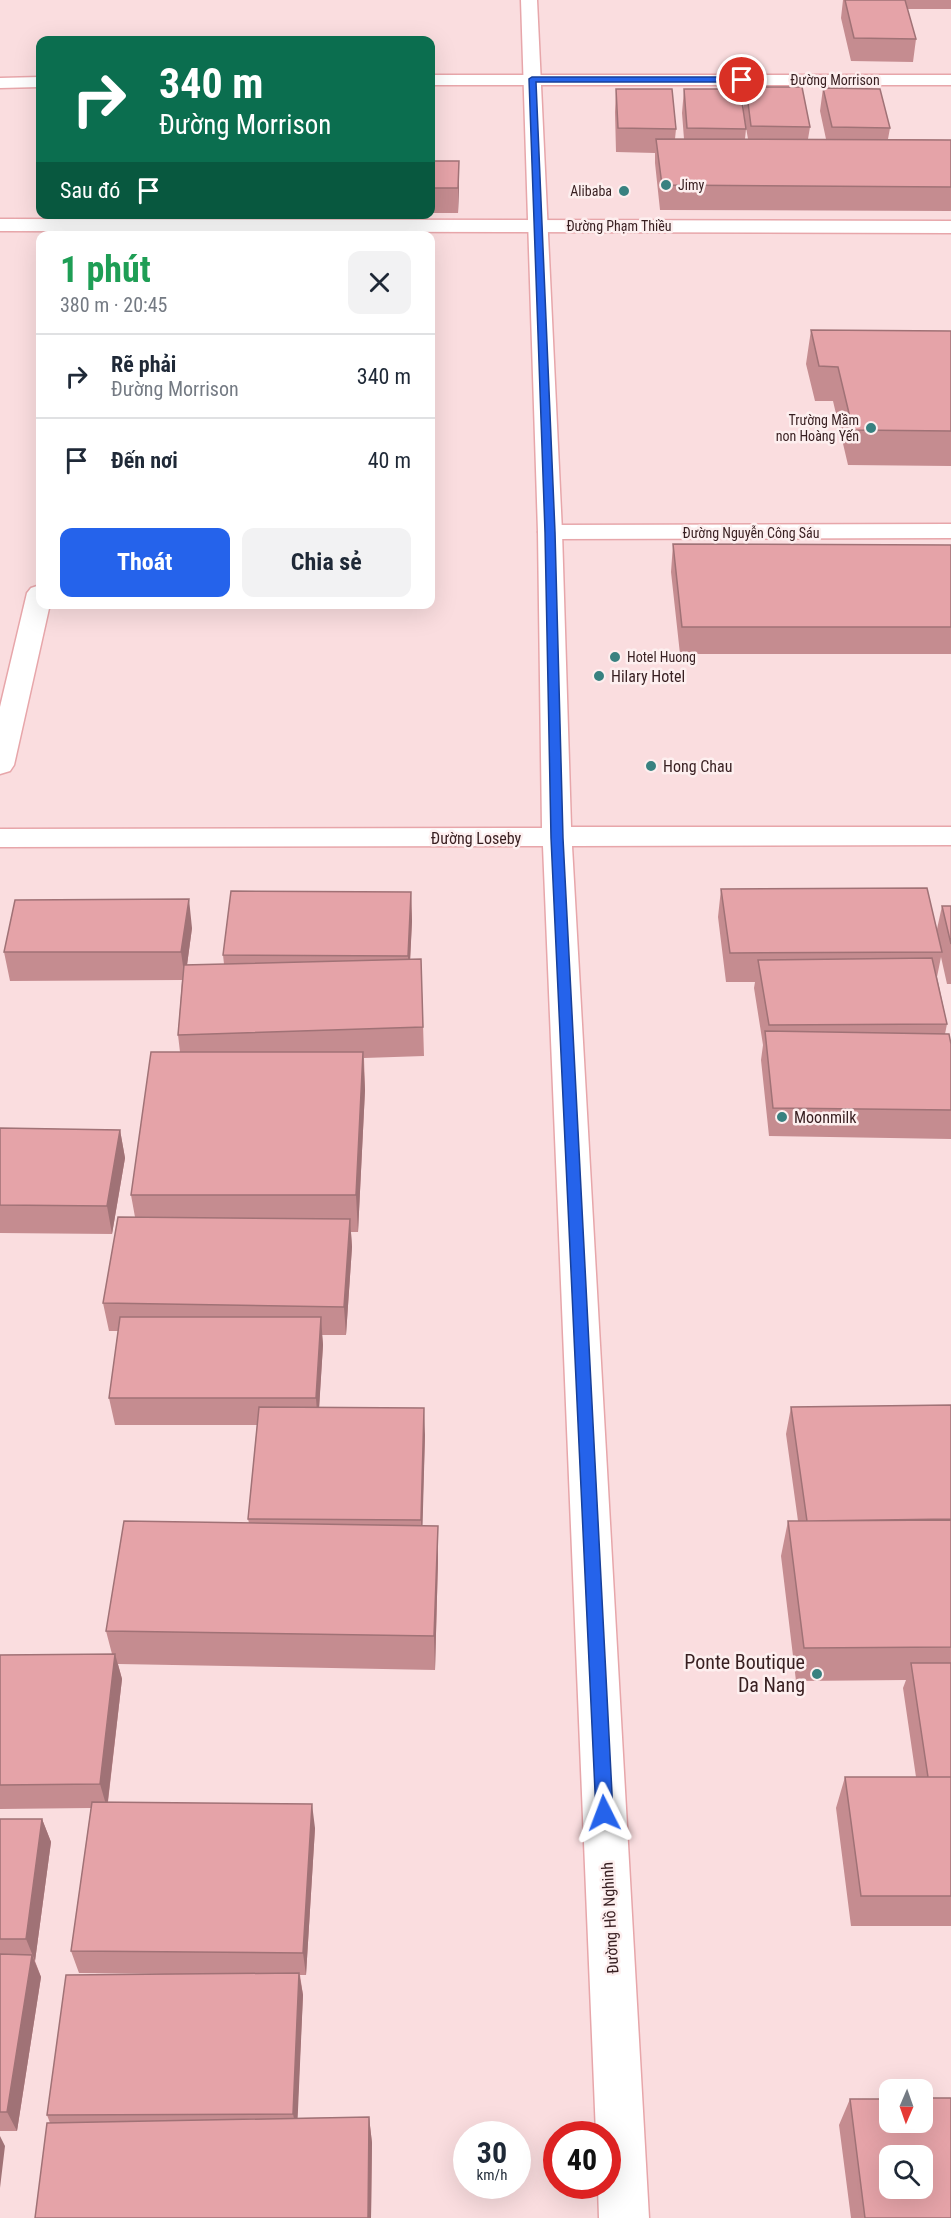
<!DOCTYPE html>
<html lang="vi">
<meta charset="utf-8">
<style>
:root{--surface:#fff;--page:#f2f2f3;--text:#1f2937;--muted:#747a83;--line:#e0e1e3;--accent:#2563eb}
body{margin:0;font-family:"Roboto Condensed",sans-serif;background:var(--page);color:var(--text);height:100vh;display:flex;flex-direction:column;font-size:22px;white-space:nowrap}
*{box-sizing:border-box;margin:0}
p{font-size:20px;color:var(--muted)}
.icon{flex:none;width:33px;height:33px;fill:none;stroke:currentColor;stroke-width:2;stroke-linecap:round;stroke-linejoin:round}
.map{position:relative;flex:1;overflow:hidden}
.sheet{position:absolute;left:36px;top:231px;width:399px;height:378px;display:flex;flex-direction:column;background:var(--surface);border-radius:12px;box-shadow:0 6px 24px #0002}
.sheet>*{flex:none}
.banner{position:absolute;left:36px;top:36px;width:399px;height:183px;border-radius:12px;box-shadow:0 6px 24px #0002;background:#0b6e4f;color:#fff;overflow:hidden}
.needle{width:39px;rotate:182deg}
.controls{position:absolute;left:879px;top:2079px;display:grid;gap:12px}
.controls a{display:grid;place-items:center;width:54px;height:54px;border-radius:12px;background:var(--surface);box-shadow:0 6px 24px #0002;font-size:30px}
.speed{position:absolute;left:453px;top:2121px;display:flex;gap:12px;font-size:30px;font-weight:700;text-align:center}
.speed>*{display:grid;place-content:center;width:78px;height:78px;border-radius:50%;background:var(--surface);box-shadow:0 6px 24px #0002;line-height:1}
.speed small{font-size:15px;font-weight:400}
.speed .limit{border:9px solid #d22;background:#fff;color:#111}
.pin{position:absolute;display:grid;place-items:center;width:51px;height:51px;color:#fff;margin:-26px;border:3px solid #fff;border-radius:50%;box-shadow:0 2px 6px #0007}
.me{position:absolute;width:66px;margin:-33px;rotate:357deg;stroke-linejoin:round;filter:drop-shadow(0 0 4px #0008)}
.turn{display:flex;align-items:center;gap:21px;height:126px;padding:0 24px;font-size:27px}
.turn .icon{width:78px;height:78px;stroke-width:2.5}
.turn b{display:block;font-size:42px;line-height:51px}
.then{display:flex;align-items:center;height:57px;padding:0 24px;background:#0003;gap:12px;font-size:22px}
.round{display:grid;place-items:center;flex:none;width:63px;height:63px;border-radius:12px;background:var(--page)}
.head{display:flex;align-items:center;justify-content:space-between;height:102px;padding:0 24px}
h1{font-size:36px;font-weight:700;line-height:45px;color:#1e9e55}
.button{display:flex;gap:12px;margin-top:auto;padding:12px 24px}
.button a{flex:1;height:69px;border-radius:12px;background:var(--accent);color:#fff;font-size:24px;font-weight:700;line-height:69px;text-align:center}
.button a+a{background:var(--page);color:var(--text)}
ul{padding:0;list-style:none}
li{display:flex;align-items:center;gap:18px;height:84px;padding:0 24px;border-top:2px solid var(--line)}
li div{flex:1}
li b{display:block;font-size:22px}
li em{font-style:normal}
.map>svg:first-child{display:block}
</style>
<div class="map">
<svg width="951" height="2218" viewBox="0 0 951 2218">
<rect width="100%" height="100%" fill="#fadddf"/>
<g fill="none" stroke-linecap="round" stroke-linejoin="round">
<defs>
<path id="street" d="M430,75h521v10h-521z
M40,77v10l-40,1v-10z
M0,219l951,2v12l-951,-2z
M951,524v14l-401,1 -9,-2 -3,-5 3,-5 9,-2z
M40,585v19h10l-36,161 -4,6 -10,3v-67l27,-114 4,-5z"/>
<path id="secondary" d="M521,0h16l25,532 9,295h380v18l-379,1 77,1372h-50l-1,-32h10v-52h-12l-53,-1288 -543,1v-18l542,-1 -4,-296z"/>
</defs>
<use href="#street" stroke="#e7a6aa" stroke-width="3"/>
<use href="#secondary" stroke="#e7a6aa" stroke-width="3"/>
<use href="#street" fill="#fff" fill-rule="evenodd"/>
<use href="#secondary" fill="#fff" fill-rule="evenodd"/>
</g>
<path fill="#c58c90" d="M843,0h108v9h-44l9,30 -3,23 -62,-1 -10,-43z
M746,87l64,40 -2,12h18l-6,-28 3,-23 67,40 -2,11 63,1v71l-291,-1 -5,-47v-10l-39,-1 -1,-40 1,-23 60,40 -1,10h9l-2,-26 2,-24 62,40 -1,10h3l-5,-29z
M430,161l29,25 -1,27h-28z
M811,330l140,1v135l-103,-1 -15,-64h-18l-9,-37z
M673,544l278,1v109h-271l-9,-82z
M721,889l216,40 5,-23h9v78h-4l-6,-27 -4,20 10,47 -2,10 6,10v95l-182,-3 -8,-76 2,-15 -9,-57 1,-6h-29l-8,-65z
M411,892l1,29 -2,38h11l3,97 -60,2 1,32 -7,142h-7l1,15 -6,88h-24l1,10 -4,62 106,28 -3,91 16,34 -3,110 -317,-6 4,15 -14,123 207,26 -9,147h-6l3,20 -6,123 72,-1 3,26 -1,75h-336l15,-95 -3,-8 119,-141 -87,-1 -8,-22 20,-143 -91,1v-154l112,-1 -6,-23 143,-108 -1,-4 9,-94h-142l-6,-27 9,-67h-9l-6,-28 32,-86 -4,-22 49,-143 -2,-17 4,-55 -172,1 -6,-29 188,-24 -5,37 37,-1 -1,-9z
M0,1128l120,2 5,28 -13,76 -112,-1z
M951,1405v521h-100l-15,-118 9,-31h71l-13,-89 3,-8 -110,1 -15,-125 7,-35h10l-12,-87 5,-27z
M0,1819h42l9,23 -16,119 6,16 -24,154h-17z
M850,2099l101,119h-100l-12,-93z"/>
<path fill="#a07276" d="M459,161v25l-1,27v-25z
M411,892l1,29 -3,63 -1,-28z
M189,899l3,29 -7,52 -4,-28z
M363,1052l2,38 -7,142 -2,-37z
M120,1130l5,28 -13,76 -5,-28z
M350,1219l2,28 -6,88 -2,-28z
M321,1317l2,28 -5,81 -2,-28z
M424,1408l1,27 -3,111 -1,-26z
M438,1526v34l-3,110 -1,-34z
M115,1654l7,25 -15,129 -7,-24z
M312,1804l3,24 -9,147 -3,-22z
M42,1819l9,23 -16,119 -9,-22z
M32,1955l9,22 -24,154 -10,-19z
M299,1973l4,22 -6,138 -4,-19z
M369,2117l3,26 -1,75h-3z
M0,2136l5,10 -5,42z"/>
<path fill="#e5a3a8" stroke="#a07276" stroke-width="1.5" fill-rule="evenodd" d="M845,0h60l11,39 -62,-1z
M746,87h56l8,40 -59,-1z
M823,88l57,1 10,39 -58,-1z
M616,89h56l4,40 -58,-1z
M684,89h56l6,40 -59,-1z
M656,139l295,1v47l-289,-2z
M430,161h29l-1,27h-28z
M811,330l140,1v100l-98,-1 -15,-63 -19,-1z
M673,544l278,1v82h-269z
M927,888l15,64 -212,1 -9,-64z
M231,891l180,1 -3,64 -185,-1z
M189,899l-8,53h-177l11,-52z
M942,906h9v38z
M932,958l15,66 -178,1 -11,-65z
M421,959l2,68 -245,8 6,-70z
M765,1031l184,3 2,10v66l-178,-2z
M151,1052h212l-7,143h-225z
M0,1128l120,2 -13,76 -107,-1z
M118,1217l232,2 -6,88 -241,-4z
M120,1317h201l-5,81h-207z
M951,1405v114l-144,2 -16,-114z
M259,1407l165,1 -3,112 -173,-1z
M951,1520v127l-147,1 -16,-127z
M124,1521l314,5 -4,110 -328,-5z
M115,1654l-15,130 -100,1v-130z
M911,1663h40v114h-23z
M845,1777h106v119h-90z
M92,1802l220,2 -9,149 -232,-2z
M0,1819h42l-16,120h-26z
M0,1954l32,1 -25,157h-7z
M299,1973l-6,141 -246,1 19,-140z
M922,2098h29v120h-86l-15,-119h40v23h32zM890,2156h32v32h-32z
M369,2117l-1,101h-333l12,-95z"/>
<path fill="#2563eb" stroke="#184099" stroke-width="1.5" d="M532,77h210l3,3 -3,2h-206l19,450 8,306 50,975 -2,6 -7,3 -6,-3 -2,-6 -45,-975 -6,-306 -16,-453z"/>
<g fill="#388180" stroke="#fdefef" stroke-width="2">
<circle cx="666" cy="185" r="6"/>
<circle cx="624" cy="191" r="6"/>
<circle cx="871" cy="428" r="6"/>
<circle cx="615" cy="657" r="6"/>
<circle cx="599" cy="676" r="6"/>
<circle cx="651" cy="766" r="6"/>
<circle cx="782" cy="1117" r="6"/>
<circle cx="817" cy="1674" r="6"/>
</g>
<g text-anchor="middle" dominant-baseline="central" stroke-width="5" stroke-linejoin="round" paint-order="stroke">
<g font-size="14" fill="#381f21" stroke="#fdefef">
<text x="835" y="80">Đường Morrison</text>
<text x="619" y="226">Đường Phạm Thiều</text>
<text x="751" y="533">Đường Nguyễn Công Sáu</text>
</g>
<g font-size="14" fill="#381f21" stroke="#fdefef" text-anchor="start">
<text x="678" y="185">Jimy</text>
<text x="612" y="191" text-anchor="end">Alibaba</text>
<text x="859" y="420" text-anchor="end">Trường Mầm<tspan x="859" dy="16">non Hoàng Yến</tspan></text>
<text x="627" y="657">Hotel Huong</text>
</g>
<g font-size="16" fill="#381f21" stroke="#fdefef" text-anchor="start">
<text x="611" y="676">Hilary Hotel</text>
<text x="663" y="766">Hong Chau</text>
<text x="794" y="1117">Moonmilk</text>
</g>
<g font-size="16" fill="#381f21" stroke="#fdefef">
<text x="476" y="838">Đường Loseby</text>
<text transform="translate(610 1918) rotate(-93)">Đường Hồ Nghinh</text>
</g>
<g font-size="20" fill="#381f21" stroke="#fdefef" text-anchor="end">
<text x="805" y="1662">Ponte Boutique<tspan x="805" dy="23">Da Nang</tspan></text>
</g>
</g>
</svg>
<div class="controls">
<a><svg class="needle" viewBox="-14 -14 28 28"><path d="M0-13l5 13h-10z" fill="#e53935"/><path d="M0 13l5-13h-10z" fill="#747a83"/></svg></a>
<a><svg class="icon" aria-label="search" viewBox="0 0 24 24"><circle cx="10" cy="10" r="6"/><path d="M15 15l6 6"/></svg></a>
</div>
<div class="speed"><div>30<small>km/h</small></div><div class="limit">40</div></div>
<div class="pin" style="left:742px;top:80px;background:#d93025"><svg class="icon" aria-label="arrive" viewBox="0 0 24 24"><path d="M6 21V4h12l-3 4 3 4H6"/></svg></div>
<svg class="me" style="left:604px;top:1813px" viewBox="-20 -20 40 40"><path d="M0-17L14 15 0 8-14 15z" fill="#2563eb" stroke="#fff" stroke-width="4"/></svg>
<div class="banner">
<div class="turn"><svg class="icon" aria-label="right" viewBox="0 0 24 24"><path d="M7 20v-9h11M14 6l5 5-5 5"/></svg><div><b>340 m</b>Đường Morrison</div></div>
<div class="then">Sau đó<svg class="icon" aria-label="arrive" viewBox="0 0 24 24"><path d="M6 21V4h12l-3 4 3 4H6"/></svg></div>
</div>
<section class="sheet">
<div class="head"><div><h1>1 phút</h1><p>380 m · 20:45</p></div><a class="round"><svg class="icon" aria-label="close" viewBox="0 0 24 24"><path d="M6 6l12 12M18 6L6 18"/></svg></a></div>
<ul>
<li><svg class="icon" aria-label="right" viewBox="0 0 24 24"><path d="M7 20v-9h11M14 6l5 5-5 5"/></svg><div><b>Rẽ phải</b><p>Đường Morrison</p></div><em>340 m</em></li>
<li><svg class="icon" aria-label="arrive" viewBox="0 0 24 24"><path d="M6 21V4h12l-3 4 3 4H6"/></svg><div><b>Đến nơi</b></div><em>40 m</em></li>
</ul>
<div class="button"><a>Thoát</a><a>Chia sẻ</a></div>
</section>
</div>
